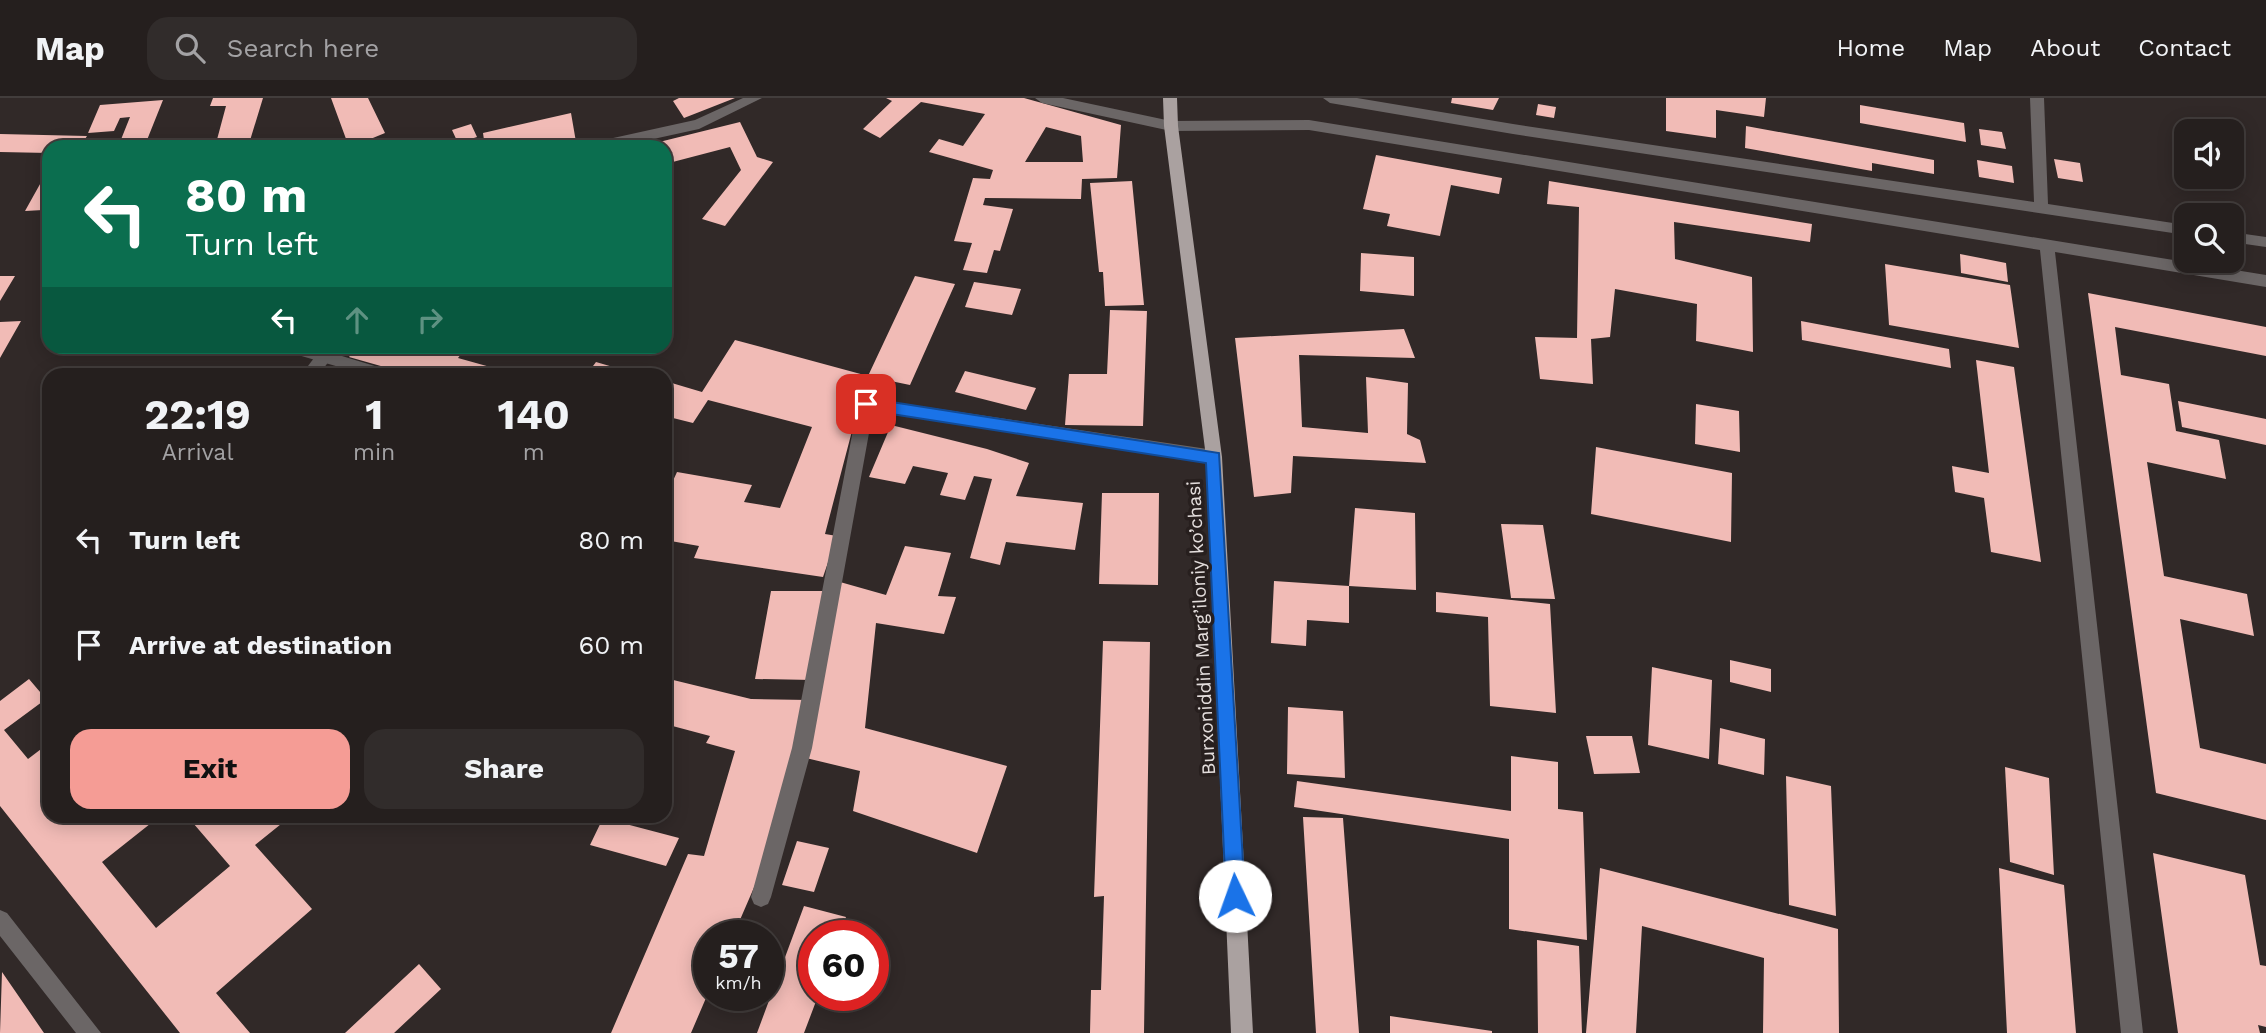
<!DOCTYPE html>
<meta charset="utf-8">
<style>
:root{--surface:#251f1e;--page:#312c2b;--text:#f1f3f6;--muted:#a3a2a4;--line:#423d3c;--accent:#f59c95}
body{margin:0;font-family:"Work Sans",sans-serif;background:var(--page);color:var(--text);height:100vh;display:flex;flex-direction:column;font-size:26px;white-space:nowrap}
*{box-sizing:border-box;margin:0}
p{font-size:23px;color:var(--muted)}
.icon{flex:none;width:38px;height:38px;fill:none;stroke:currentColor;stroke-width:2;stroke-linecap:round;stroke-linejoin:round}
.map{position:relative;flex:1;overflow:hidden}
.panel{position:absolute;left:42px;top:270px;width:630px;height:455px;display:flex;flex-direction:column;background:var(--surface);border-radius:21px;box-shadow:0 4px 18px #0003,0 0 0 2px var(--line)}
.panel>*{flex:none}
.guide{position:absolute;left:42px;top:42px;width:630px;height:214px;border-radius:21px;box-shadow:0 4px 18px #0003,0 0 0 2px var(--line);background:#0b6e4f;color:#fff;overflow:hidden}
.buttons{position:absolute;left:2174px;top:21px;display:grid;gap:14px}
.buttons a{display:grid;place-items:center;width:70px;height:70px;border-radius:14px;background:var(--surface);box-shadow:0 4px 18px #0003,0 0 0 2px var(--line);font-size:35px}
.speed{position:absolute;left:693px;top:822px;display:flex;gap:14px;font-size:35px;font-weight:700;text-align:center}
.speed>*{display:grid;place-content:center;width:91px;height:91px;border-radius:50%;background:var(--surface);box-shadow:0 4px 18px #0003,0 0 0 2px var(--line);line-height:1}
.speed small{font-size:18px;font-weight:400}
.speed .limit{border:10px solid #d22;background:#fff;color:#111}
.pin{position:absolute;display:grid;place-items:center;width:60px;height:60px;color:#fff;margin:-30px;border-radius:14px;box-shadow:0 4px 10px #0006}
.me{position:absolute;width:77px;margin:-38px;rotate:357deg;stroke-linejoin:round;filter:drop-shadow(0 0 5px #0008)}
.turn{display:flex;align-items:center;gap:24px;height:147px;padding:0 28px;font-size:32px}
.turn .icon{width:91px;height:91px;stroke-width:2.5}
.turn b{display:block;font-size:49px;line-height:60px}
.lanes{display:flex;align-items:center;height:66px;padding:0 28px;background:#0003;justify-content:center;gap:35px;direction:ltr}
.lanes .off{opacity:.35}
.eta{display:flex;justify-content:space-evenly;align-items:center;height:119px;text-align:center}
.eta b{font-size:42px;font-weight:700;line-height:49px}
.cta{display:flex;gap:14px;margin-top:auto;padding:14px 28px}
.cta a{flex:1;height:80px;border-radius:21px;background:var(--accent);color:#111;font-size:28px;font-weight:700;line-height:80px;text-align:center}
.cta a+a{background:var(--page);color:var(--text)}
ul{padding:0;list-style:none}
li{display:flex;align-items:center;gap:21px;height:105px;padding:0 28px}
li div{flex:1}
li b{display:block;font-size:26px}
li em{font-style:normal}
header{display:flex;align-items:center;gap:42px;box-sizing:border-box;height:98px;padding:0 35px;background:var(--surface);border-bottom:2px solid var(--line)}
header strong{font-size:33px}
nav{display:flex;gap:38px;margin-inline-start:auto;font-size:24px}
.search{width:490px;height:63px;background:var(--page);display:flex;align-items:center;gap:18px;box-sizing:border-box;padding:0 24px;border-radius:21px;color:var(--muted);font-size:26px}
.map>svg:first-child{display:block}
</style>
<header>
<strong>Map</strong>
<div class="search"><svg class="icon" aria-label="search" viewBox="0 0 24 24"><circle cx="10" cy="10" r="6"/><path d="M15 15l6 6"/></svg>Search here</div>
<nav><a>Home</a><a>Map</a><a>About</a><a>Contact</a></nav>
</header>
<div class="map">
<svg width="2266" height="935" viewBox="0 0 2266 935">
<rect width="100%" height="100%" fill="#312928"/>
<path fill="#f1bbb6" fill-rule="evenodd" d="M213,0h50l-15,49h-33l11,-41h-16z
M331,0h37l17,35 -17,7 3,7h-22z
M679,0h56l-51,20 -11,-17z
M886,0h138l97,27 -4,53 -35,1 -1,20 -96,-1 -2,7 30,4 -13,42 -6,-1 -7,23 -24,-3 9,-27 -18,-2 19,-63 17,1 3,-9 -64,-18 10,-13 24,7 22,-32 -64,-12 -41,36 -17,-9 29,-28zM1046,29l35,9 2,26h-58z
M1452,0h47l-6,12 -42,-7z
M1666,0h100l-2,19 -48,-7v28l-50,-7z
M163,2l-18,45 -27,2 12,-30 -10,1 -6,13 -26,2 12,-28z
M1538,6l18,3 -2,11 -18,-3z
M1860,7l104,18 2,19 -106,-19z
M571,15l5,29 -22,5h-69l-2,-14z
M740,24l17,35 16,5 -48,64 -23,-7 39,-49 -11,-23 -65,17v-17l-22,-1z
M471,26l6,13 -19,6 -6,-13z
M1746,28l188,34v14l-62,-11v8l-127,-23z
M1979,31l23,3 4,17 -25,-4z
M0,36l87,2 -7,11h-31v6l-49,-1z
M1376,57l126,23 -3,16 -48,-9 -11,51 -53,-10 3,-12 -27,-5z
M2054,61l26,4 3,19 -25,-4z
M1977,62l35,6 2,17 -35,-6z
M49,70v32l-6,10 -18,1z
M1132,83l12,124 -39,1 -2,-34h-4l-9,-89z
M1549,83l263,43 -2,18 -136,-20 1,37 77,18 1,75 -57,-11 1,-37 -82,-15 -5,48 -19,2 2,45 -53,-5 -5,-42 42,1 2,-131 -32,-3z
M1361,155l53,4v39l-54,-5z
M1960,156l46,9 2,19 -47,-9z
M1885,166l125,21 9,63 -130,-23z
M0,178h15l-15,25z
M915,178l40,8 -45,101 -34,-7 -19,34 -32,122 12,2 -14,41 -129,-19 5,-12 -34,-6v-42l12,-26 75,13 -8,17 36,6 32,-81 -104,-27 -15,23 -28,-7v-35l37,11 33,-52 133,36z
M974,184l47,7 -9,26 -47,-8z
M2088,195l178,34v29l-151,-29 6,48 48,9 7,47 43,9 7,39 -79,-17 17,114 83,18 7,42 -74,-17 20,129 66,16v56l-110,-27z
M1110,212l37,1 -4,115 -78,-1 4,-51h38z
M21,223l-21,37v-36z
M1801,223l148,28 2,19 -149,-28z
M1404,231l11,29 -116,-3 3,72 66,6 -2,-56 42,6 -1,51 13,6 6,23 -133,-7 -2,37 -37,4 -19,-159z
M358,248h60l13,4 3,-4h33l-9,12 57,16h-106l-60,-17z
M1976,262l38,7 27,195 -50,-10 -7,-54 -29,-6 -3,-26 37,7z
M596,264l41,12h-50z
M965,273l71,17 -10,22 -71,-18z
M2178,303l88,18v26l-84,-18z
M1696,306l43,7 1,41 -45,-8z
M891,327l96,24 42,14 -13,33 67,7 -8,47 -69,-8 -6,23 -30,-7 22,-79 -18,-3 -9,24 -25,-5 8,-22 -35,-7 -8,18 -36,-7z
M1596,349l136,26 -1,69 -140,-28z
M1102,395h57l-1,92 -59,-1z
M1355,410l60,5 1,77 -67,-4v37l-42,-3 -1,26 -35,-3 3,-62 75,5z
M1501,426l42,1 12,74 -44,-1z
M905,448l46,7 -13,43 18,1 -12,37 -68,-11 -11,105 142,38 -30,87 -124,-42 7,-40 -54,-13 34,-176 46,13z
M771,493h54l-12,89 -58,-1z
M1436,494l114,12 6,109 -66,-7 -2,-89 -52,-5z
M1103,543l47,1 -6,391h-54l1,-43h10l3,-94 -10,1z
M1730,562l41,9v23l-41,-10z
M1652,569l60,13 -3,79 -61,-14z
M665,580l86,21 57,1 -46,169 -29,67h-24v55l-18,42h-80l77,-179 16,2 31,-105 -29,-8 4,-7 -45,-12z
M29,581l17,20 -42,31 24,29 21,-16v73h63l4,4 5,-4h39l-58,46 54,66 74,-62 -43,-50h104l-36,29 57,64 -96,84 34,40h-70l-180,-227v-105z
M1288,609l55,4 2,67 -58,-4z
M1720,630l45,11 -1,36 -46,-11z
M1586,638h46l8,37 -46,1z
M1511,658l47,6v47l25,3 4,128 -78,-11v-90l-215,-32 3,-26 214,30z
M2005,669l44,11 5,97 -44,-13z
M1786,678l45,10 5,130 -47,-11z
M513,718h34l-4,8z
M1303,719l40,1 16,215h-43z
M603,720l76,20 -13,28 -76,-21z
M797,743l32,7 -15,44 -32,-7z
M2153,755l92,22 15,90 6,1v61l-8,-2 2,8h-82z
M1600,770l238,61 1,104h-76l1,-75 -122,-32 -6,107h-50z
M1999,770l65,17 12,148h-69z
M804,808l42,11 -7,19h-25v60h4l-14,37h-47z
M1537,842l42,6 3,87h-44z
M419,866l22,25 -47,44h-49z
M2,874l42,61h-44z
M1390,918l102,15v2h-102z"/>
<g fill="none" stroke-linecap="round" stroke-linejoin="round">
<path fill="#6b6666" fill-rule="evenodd" d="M279,248h30l79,24 2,4h-27l-82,-24z"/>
<path fill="#6b6666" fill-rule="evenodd" d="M743,0h19l-63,31 -82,18h-29l7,-5 100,-22z
M1035,0h28l108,23 138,-1 957,155v12l-211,-35 88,781h-22l-81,-783 -731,-120 -138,1 -129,-28z
M1323,0h34l156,26 521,78 -4,-104h14l4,106 138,21v10l-673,-101 -183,-31z
M2231,134l35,5v10l-35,-5z
M323,248h18l-22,28h-17z
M866,300l348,52 8,7 -8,7 -341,-53 -61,337 -41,149 -3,7 -7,3 -7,-3 -3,-7 41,-149 66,-344z
M0,812l7,3 94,120h-25l-76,-97z"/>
<path fill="#aaa1a0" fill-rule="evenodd" d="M1163,0h14l1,28 44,331 31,576h-22l-25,-576 -42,-331z"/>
</g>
<path fill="#1a73e8" stroke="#114b97" stroke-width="2" d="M866,300l353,55 26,443 -3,7 -7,2 -6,-2 -3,-7 -20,-433 -340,-53 -7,-6z"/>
<g text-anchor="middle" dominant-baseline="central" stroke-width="7" stroke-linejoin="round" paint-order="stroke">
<g font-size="19" fill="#e3dddc" stroke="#271f1e">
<text transform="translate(1201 530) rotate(-93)">Burxoniddin Marg’iloniy ko’chasi</text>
</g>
</g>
</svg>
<div class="buttons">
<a><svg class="icon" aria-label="sound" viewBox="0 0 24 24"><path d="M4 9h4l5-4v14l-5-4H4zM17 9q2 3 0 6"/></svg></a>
<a><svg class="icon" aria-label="search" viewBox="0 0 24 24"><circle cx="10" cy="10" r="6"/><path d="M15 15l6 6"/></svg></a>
</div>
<div class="speed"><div>57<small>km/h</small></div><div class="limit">60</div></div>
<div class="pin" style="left:866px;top:306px;background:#d93025"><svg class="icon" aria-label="arrive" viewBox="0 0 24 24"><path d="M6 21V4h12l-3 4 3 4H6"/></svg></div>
<svg class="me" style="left:1235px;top:798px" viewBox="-20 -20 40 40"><circle r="19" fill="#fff"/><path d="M0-13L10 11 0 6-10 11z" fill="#1a73e8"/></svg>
<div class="guide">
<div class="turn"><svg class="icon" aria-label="left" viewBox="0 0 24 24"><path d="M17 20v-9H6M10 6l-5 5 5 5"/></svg><div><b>80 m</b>Turn left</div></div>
<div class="lanes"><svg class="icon" aria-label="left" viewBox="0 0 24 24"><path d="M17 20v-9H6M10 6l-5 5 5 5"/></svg><svg class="icon off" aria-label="ahead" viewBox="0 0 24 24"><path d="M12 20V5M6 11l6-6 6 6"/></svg><svg class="icon off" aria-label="right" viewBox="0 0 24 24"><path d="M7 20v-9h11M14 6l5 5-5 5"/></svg></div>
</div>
<section class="panel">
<div class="eta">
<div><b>22:19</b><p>Arrival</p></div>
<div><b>1</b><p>min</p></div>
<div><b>140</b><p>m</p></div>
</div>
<ul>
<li><svg class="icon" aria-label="left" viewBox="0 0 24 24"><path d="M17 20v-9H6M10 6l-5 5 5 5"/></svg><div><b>Turn left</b></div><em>80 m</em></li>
<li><svg class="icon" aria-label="arrive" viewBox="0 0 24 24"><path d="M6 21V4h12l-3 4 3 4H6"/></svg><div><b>Arrive at destination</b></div><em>60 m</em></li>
</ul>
<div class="cta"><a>Exit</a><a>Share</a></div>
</section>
</div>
